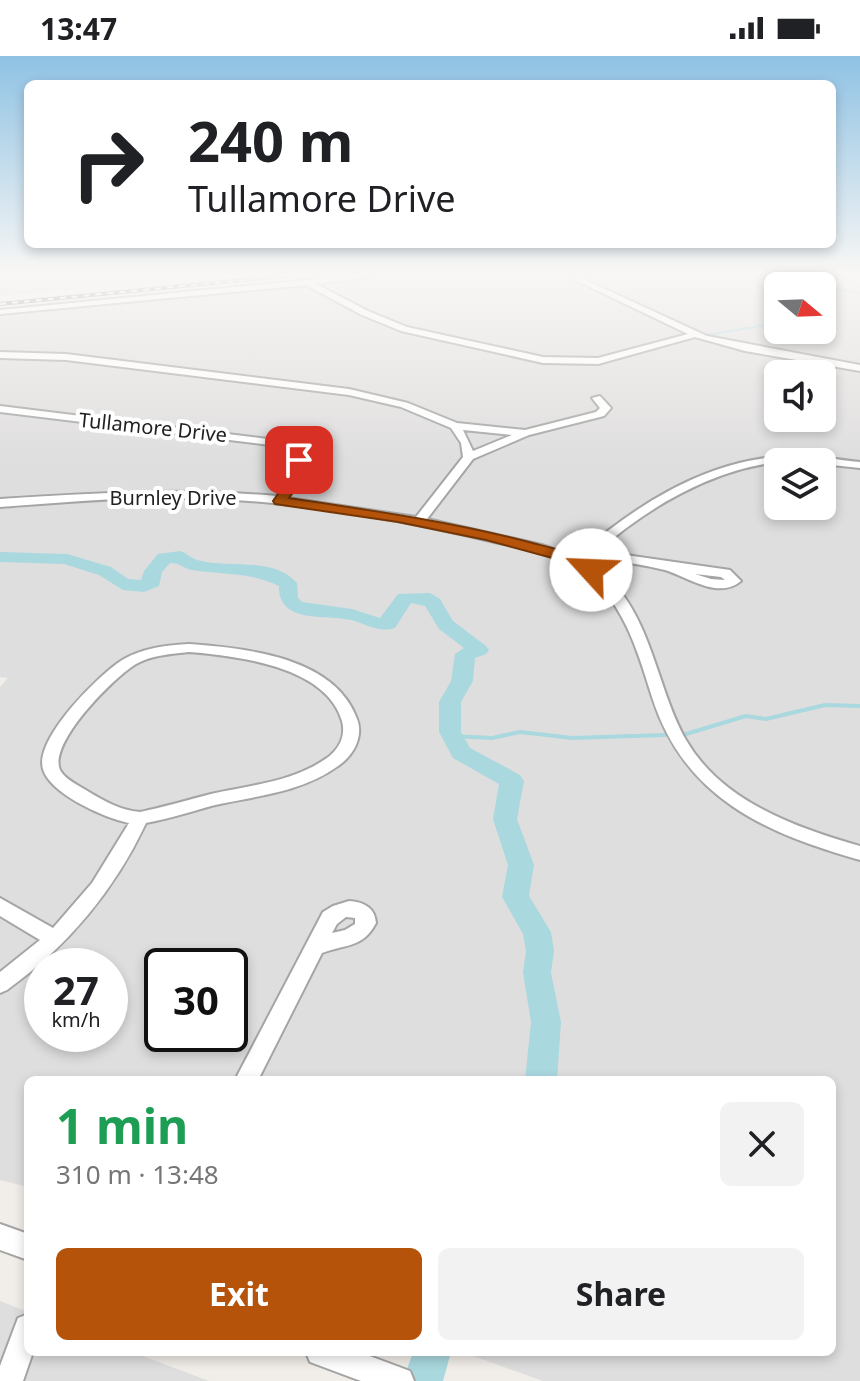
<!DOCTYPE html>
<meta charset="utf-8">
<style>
:root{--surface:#fff;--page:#f2f2f2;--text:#202124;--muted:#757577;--accent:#b45309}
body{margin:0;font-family:"Noto Sans",sans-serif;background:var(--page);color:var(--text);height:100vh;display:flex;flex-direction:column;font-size:30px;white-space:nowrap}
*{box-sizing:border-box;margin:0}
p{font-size:26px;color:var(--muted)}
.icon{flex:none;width:44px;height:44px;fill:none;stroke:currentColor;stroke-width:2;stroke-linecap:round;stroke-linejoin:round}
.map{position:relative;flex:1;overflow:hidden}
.panel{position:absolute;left:24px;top:1020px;width:812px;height:280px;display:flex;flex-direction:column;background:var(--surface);border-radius:12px;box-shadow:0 4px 12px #0003}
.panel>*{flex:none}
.guide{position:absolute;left:24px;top:24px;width:812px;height:168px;border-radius:12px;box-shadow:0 4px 12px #0003;background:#fff;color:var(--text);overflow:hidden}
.needle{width:52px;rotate:109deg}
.fabs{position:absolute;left:764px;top:216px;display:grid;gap:16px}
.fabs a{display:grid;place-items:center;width:72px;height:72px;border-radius:12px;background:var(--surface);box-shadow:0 4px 12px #0003;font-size:40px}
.speed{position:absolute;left:24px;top:892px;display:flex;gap:16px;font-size:40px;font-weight:700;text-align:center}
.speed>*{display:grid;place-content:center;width:104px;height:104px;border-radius:50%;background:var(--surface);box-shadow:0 4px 12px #0003;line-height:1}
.speed small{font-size:20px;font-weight:400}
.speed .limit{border:4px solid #111;border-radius:12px;background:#fff;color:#111}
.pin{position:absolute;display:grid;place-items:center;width:68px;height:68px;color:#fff;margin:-34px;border-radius:16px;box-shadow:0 4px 12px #0006}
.me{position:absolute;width:88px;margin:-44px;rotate:295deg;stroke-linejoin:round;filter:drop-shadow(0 0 6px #0008)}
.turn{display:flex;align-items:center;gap:28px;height:168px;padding:0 32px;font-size:36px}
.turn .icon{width:104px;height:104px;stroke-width:2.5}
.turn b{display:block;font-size:56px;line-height:68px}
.round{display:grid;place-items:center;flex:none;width:84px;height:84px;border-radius:12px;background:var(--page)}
.head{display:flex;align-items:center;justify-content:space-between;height:136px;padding:0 32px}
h1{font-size:48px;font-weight:700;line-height:60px;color:#1e9e55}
.action{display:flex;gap:16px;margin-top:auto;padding:16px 32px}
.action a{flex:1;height:92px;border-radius:12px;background:var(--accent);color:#fff;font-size:32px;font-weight:700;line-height:92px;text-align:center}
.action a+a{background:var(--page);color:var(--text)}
.status{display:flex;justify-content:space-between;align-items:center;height:56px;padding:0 40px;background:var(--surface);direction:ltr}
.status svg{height:22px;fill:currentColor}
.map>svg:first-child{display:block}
</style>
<div class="status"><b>13:47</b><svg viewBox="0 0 49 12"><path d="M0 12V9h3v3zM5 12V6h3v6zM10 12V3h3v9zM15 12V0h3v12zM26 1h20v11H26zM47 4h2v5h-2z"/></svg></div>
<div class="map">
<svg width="860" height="1325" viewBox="0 0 860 1325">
<rect width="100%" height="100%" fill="#f1ede8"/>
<path fill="#dfdede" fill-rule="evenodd" d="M0,220h216l-216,20z
M400,220h460v1105h-317l-81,-29h370v-272h-804v107l-28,-7v-493l8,-9 -8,-1v-361zM778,230h44v44h-44zM778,318h44v44h-44zM778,406h44v44h-44zM42,910h68v68h-68zM162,910h68v68h-68z
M0,1245l28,11v40h104l77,29h-209z"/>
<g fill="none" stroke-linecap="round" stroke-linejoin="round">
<path stroke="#a9d8de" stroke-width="2" d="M840,234l20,3
M822,244l10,-5
M707,279l64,-11"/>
<path stroke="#a9d8de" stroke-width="4" d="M686,678l60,-18 20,3 59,-14 35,1
M452,680l40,2 28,-6 52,6 93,-3"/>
<path fill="#a9d8de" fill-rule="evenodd" d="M180,495c7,2 10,7 17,9 31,9 76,-4 100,23l1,15 4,4 50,7 28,9 18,-24 32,-1 10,6 13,22 33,25 3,4 -3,4 -11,4 -2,23 -12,21v30l9,16 50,27 4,6 -7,38 17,46 -5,31 22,36 3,19 -3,22 10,49 -4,58h-32l6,-58 -8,-49 3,-22 -3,-17 -21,-37 6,-32 -15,-46 6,-35 -46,-26 -14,-26v-30l12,-21 4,-27 9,-6 -25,-19 -14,-23 -14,-3 -16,25c-18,5 -28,-4 -44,-8 -26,-6 -73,4 -72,-34 -28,-14 -57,-11 -87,-16 -9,-2 -14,-8 -22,-7l-8,9 -3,14 -15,6 -21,-2 -24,-15 -35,-11 -64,-2v-10l67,2 44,13 17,12 13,1 3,-9 14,-17z
M413,1296h38l-8,29h-40z"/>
<defs>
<path id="minor" d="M347,220h27l-58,8 52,27 39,16 136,30 55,1 90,-24 -121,-58h10l130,60 153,29v6l-115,-20 -50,-14 -97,27 -55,-1 -142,-32 -39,-16 -56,-30 -306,29v-4z
M0,296l66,2 283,35 59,14 49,20 68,7 71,-18 4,-4 -8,-10 8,-2 11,12 -7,8 -75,19 -56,24 -46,60 115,26 34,12c56,-49 122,-92 197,-100 29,-4 58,2 87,5v6l-38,-4v-2c-14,0 -29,-2 -43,0 -66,7 -131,45 -181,89l132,19 11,11c-23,19 -53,-4 -76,-11 -24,-6 -50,-9 -74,-13l-5,5c65,36 67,120 100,178 35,61 110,88 174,106v14c-95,-27 -176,-62 -208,-163 -13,-42 -26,-87 -59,-118 -28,-26 -71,-30 -107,-39 -106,-25 -214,-43 -323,-42 -54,0 -109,5 -163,9v-8c93,-6 184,-11 277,-3l16,-22 1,-10 -8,-12 -16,-7 -270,-33v-6l276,34 18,8 12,16 -1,10 -17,24 128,19 47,-60 -2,-14 -10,-15 -50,-21 -52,-12 -283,-35 -66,-2zM463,374l49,5 -39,16zM695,518l26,3 4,3 -14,-1z
M189,588c57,4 146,13 168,75 7,18 -4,37 -19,47 -37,27 -84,30 -127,40 -21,6 -43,13 -65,17 -32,68 -78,123 -139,167l-7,3v-21l40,-32 -40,-24v-18l53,30 39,-45 37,-60c-24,-5 -79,-29 -86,-54 -9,-30 57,-96 81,-110 19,-11 43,-14 65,-15zM189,596c48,4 137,14 153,69 4,15 -3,28 -15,37 -34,24 -76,27 -116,36 -24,6 -47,13 -71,18 -20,-2 -34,-10 -51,-20 -9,-6 -24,-12 -29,-22 -12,-27 54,-93 76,-106 16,-9 35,-10 53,-12z
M349,845c14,1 26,6 27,22 -13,25 -30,21 -54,30l-64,127h-23l88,-168 10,-6zM346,861l9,1v6l-10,6 -13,3 5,-9z
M0,1168l28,10v26l-28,-10z
M28,1258v38h5l-10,29h-23v-15l18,-48z
M306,1296h53l51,19 4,10h-53l-51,-19z"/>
</defs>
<use href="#minor" stroke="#a5a5a5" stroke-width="4"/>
<use href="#minor" fill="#fff" fill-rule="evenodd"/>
<defs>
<path id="rail" d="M0,248l285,-28"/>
</defs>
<use href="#rail" stroke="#6f6f6f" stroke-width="4"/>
<use href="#rail" stroke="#fff" stroke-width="2" stroke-dasharray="6" stroke-linecap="butt"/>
</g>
<linearGradient id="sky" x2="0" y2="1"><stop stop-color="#8fc2e4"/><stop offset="0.54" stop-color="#f9f7f5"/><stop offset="1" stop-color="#f9f7f5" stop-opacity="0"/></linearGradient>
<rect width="860" height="405" fill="url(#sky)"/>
<path fill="#b45309" stroke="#753606" stroke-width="2" d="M299,400l6,4v14l-16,24c79,12 158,23 236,43 24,7 56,11 74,29l-2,4h-11l-30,-15 -70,-19 -88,-18 -123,-18 -2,-3 19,-27 1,-14z"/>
<g text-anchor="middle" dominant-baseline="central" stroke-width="8" stroke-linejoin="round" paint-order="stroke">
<g font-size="20" fill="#212121" stroke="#fff">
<text transform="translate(153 371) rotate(6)">Tullamore Drive</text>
<text x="173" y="441">Burnley Drive</text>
</g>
</g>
</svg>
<div class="fabs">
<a><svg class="needle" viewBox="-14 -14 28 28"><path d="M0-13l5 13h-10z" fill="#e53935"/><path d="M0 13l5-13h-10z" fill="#757577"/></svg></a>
<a><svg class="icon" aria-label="sound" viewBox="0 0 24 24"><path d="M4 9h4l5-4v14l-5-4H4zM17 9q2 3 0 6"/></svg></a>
<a><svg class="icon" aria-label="layers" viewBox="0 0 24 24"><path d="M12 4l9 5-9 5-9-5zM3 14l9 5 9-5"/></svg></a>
</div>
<div class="speed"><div>27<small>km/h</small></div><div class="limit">30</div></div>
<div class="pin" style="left:299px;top:404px;background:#d93025"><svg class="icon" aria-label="arrive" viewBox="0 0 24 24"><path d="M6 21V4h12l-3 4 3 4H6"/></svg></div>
<svg class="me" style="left:591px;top:514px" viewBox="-20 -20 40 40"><circle r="19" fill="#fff"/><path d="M0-13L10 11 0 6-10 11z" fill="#b45309"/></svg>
<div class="guide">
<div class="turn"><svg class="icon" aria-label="right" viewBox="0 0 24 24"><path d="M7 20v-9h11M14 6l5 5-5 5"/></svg><div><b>240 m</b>Tullamore Drive</div></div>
</div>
<section class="panel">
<div class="head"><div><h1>1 min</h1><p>310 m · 13:48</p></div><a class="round"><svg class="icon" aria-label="close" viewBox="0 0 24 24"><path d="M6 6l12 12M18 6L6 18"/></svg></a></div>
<div class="action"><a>Exit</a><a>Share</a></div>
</section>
</div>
